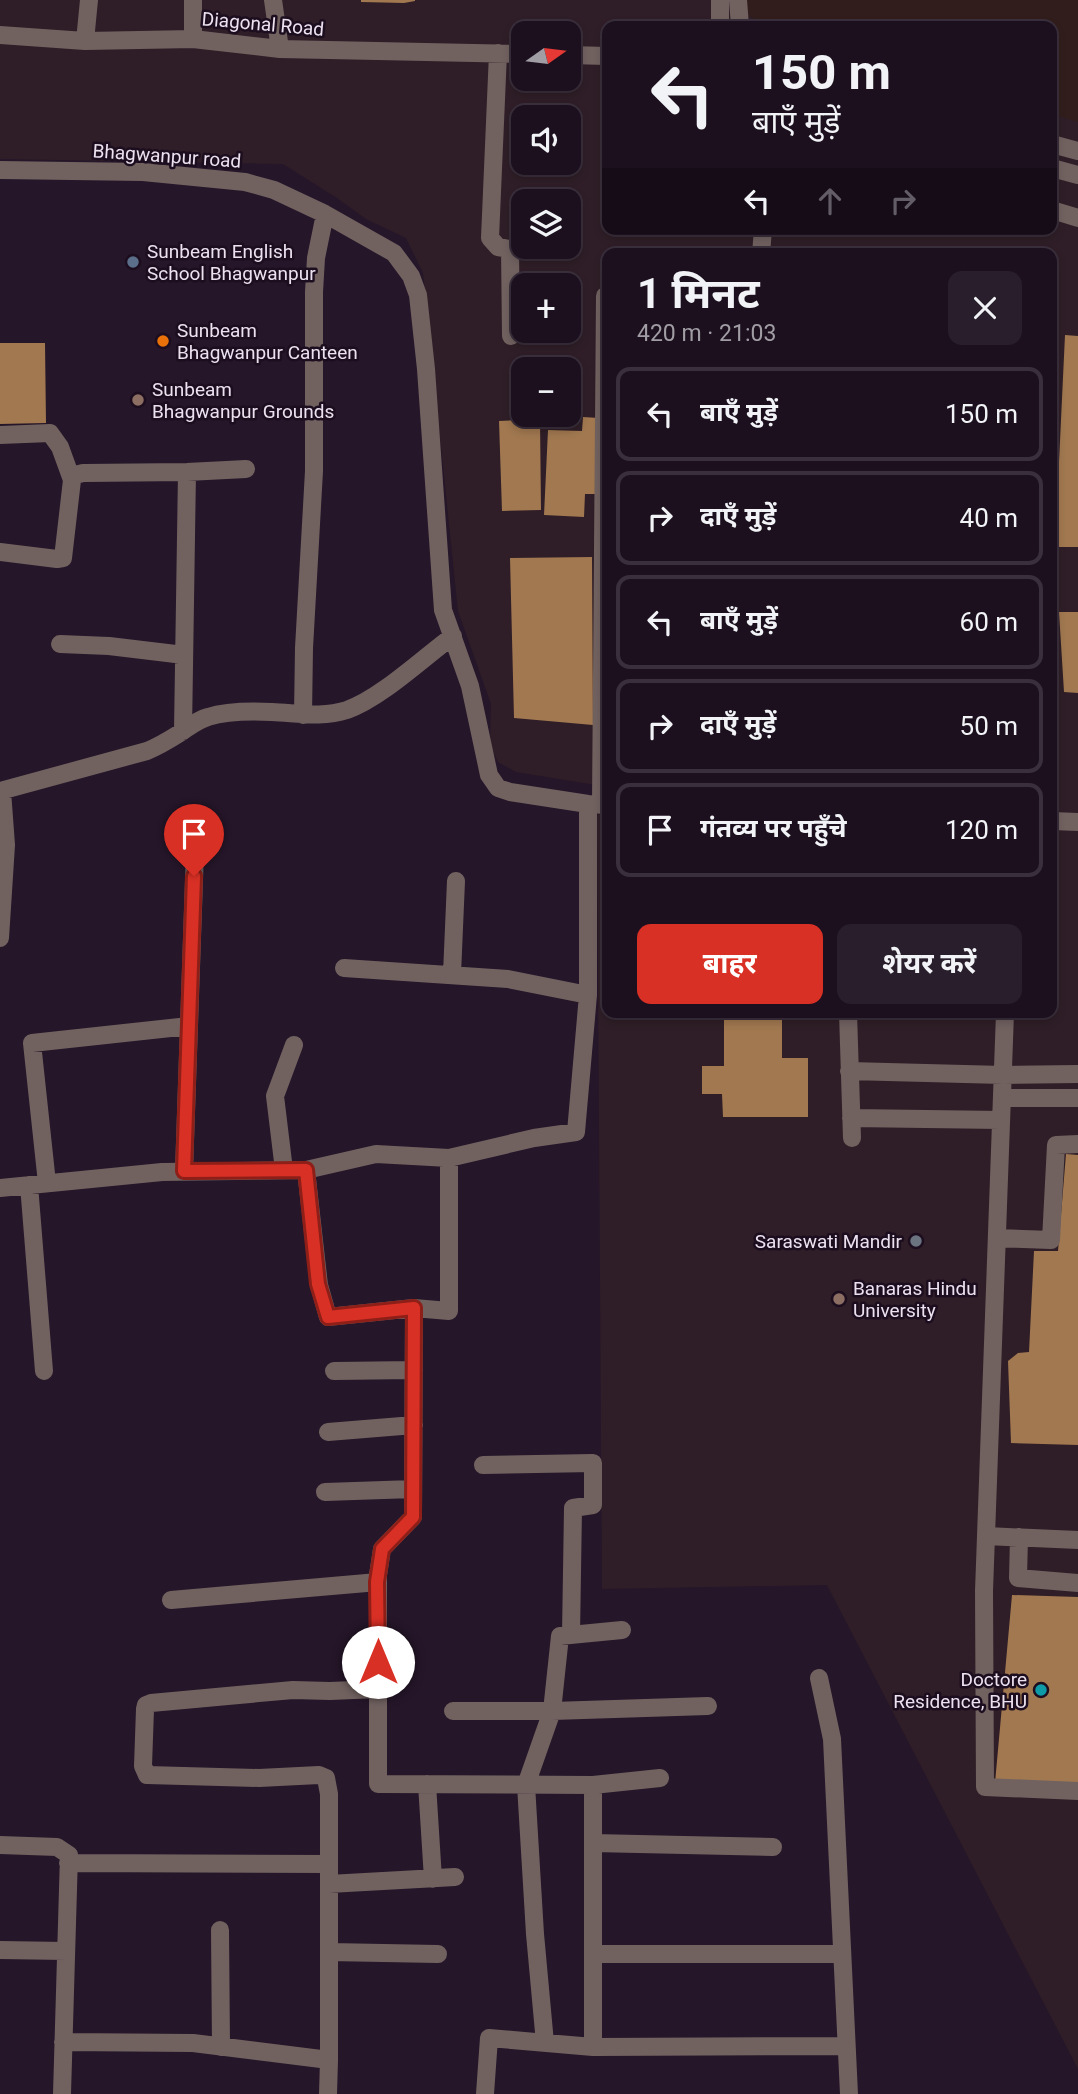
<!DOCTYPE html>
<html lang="hi">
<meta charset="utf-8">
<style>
:root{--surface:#1c101f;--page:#291e2c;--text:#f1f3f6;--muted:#a09da4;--line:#3a303d;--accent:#d93025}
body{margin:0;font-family:Roboto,"Noto Sans Devanagari",sans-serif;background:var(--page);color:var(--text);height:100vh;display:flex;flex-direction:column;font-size:26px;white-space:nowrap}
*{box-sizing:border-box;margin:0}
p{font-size:23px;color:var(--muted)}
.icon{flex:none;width:38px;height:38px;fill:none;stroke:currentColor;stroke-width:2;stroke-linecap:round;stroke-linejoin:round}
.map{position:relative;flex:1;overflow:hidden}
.panel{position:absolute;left:602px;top:248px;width:455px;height:770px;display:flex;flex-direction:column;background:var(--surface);border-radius:14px;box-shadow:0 4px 10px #0003,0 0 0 2px var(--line)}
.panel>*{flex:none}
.top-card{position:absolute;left:602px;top:21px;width:455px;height:214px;border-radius:14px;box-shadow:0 4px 10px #0003,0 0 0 2px var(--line);background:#1c101f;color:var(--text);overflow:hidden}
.needle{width:46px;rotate:76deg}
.tools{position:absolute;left:511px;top:21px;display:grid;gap:14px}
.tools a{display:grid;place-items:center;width:70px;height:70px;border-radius:14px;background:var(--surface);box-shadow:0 4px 10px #0003,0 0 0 2px var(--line);font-size:35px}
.pin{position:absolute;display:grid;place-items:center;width:60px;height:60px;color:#fff;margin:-72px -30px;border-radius:50% 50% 50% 0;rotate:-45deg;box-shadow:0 0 7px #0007}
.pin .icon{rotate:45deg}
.me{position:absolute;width:77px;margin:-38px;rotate:0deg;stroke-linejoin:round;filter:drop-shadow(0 0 5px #0008)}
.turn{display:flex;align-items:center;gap:24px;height:147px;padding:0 35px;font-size:32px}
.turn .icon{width:91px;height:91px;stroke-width:2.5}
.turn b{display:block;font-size:49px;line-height:60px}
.lanes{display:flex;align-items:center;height:66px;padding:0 35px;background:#0003;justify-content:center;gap:35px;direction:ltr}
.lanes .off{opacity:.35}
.round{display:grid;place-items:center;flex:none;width:74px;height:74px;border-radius:14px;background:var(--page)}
.overview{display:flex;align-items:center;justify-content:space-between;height:119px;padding:0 35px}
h1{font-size:42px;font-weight:700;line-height:52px}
.button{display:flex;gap:14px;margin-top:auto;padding:14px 35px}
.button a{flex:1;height:80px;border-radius:14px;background:var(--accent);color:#fff;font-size:28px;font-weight:700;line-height:80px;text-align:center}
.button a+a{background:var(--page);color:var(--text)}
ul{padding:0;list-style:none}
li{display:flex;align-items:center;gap:21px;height:94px;margin:0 14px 10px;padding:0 21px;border:4px solid var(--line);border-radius:14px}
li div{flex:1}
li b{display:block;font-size:26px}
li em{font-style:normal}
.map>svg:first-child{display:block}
</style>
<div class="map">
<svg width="1078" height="2094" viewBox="0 0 1078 2094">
<rect width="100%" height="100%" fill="#251629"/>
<path fill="#2f1e27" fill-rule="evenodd" d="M0,0h1078v2069l-251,-484 -225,4 -5,-771 5,-32 -86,-14 -18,-10 -8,-17 1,-41 -33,-93 -35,-338 -17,-35 -40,-19 -29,-21 -54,-34 -283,-5zM607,26h445v203h-445zM523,33h46v46h-46zM523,117h46v46h-46zM523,201h46v46h-46zM607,254h445v759h-445zM523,285h46v46h-46zM523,369h46v46h-46z"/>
<path fill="#311e1c" d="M743,0h335v122l-26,-8v-88h-289l-19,-15z"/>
<path fill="#a17850" d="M361,0h54v1l-11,2 -43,-1z
M1065,335l13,1v211h-23z
M0,343h45l1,80 -46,1z
M583,417l16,1 -4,76h-10l-1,23 -40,-2 4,-85 34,1z
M540,419l1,91 -39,1 -3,-90z
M592,557l1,168 -79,-7 -4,-160z
M1059,612h19v81l-14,-1z
M724,1013h58v45h26v59h-85l-1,-23h-20v-28h22z
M1066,1154l12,1v290l-67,-2 -3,-82 10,-8 11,-1 5,-101h24z
M1012,1595l66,2v189l-83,-3z"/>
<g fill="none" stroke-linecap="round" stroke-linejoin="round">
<path stroke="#716260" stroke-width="18" d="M273,0l7,49
M738,0l2,26
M720,26v-26
M0,35l85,6 108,-2 87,10 243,5
M193,39v-39
M85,41l4,-41
M498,53l-8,185 8,9 12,2 1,87
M569,55l38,1
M1052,144l26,7
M1052,168l26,7
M0,170l143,2 102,10 29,8 51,24 69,39 17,23 7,19 8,74 17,241 27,76 19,89 9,13 12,4 78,12 19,1
M1052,210l26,8
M761,254l2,-25
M0,435l50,-2 10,14 12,33
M0,552l57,7 6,-1 9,-78 3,-5 8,-2 104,-1 59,-3
M60,644l49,2 75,9
M303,715l1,-67 10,-177v-179l2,-34 9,-44
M183,731l4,-259
M0,791l147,-40c12,-5 22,-11 33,-18 9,-6 17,-13 28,-16 19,-6 44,-6 64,-5 26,1 50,6 75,-2 34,-12 76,-52 106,-74
M601,805l4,-509h2
M1052,821l26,1
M0,938l6,-93 -4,-54
M344,968l164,11 80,16
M452,974l4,-93
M848,1013l4,125
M1005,1013l-21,578 1,196 93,4
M849,1071l154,4 75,-1
M1002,1098h76
M851,1118l150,2
M449,1158v153l-35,-3 -1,209 -31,32 -4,26v209l215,1 67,-7
M284,1170l-9,-74 19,-51
M306,1170l13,115 9,32 86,-9
M184,1171l11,-320
M47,1183l-15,-140 157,-17
M29,1185l15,186
M0,1188l162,-16 144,-2 70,-16 73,4 85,-20 42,-6 12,-137v-191
M997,1238l54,2 5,-95 22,-1
M334,1371l80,-1
M328,1432l86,-7
M483,1465l110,-2v42l-20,3 -2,127
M325,1492l88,-3
M986,1536l92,4
M1019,1537l-1,41 60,5
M171,1600l207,-18
M819,1678l13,61 17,355
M453,1711h99l8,-75 62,-6
M427,1784l6,95
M593,1785v262
M593,1843l180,4
M0,1845l57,2 12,8 -7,239
M68,1863l261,1
M329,1884l126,-7
M220,1930l1,117
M0,1950l66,1
M329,1952l109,2
M593,1954h249
M63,2042l130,1 136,17 -1,34
M545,2043l-10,-109 -9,-149 26,-74 156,-5
M329,2060v-266l-3,-16 -7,-3 -60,3 -112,-3 -4,-9 2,-57 1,-4 5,-2 142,-13 37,1 48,-2
M485,2094l4,-56 104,9 253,-1"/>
</g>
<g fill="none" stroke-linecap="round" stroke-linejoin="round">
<defs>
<path id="route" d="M194,876l-10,295 122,-1 12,114 10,33 86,-9 -1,209 -31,32 -5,33 1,80"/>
</defs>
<use href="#route" stroke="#8d1f18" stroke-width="18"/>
<use href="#route" stroke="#d93025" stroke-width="12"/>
</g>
<circle fill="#5c6f8a" stroke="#1c0d1f" stroke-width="2.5" cx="133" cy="262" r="7"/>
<circle fill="#e8710a" stroke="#1c0d1f" stroke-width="2.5" cx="163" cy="341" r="7"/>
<g fill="#8d6e63" stroke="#1c0d1f" stroke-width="2.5">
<circle cx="138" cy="400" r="7"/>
<circle cx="839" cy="1299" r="7"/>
</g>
<circle fill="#6b7280" stroke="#1c0d1f" stroke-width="2.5" cx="916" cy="1241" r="7"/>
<circle fill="#0f9aa8" stroke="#1c0d1f" stroke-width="2.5" cx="1041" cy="1690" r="7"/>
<g text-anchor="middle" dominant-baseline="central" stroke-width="5" stroke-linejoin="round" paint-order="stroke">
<g font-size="19" fill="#ece2ef" stroke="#1c0d1f">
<text transform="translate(263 24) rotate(5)">Diagonal Road</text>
<text transform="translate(167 156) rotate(4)">Bhagwanpur road</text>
</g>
<g font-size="19" fill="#ece2ef" stroke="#1c0d1f" text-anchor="start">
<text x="147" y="251">Sunbeam English<tspan x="147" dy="22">School Bhagwanpur</tspan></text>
<text x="177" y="330">Sunbeam<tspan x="177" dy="22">Bhagwanpur Canteen</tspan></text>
<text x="152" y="389">Sunbeam<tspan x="152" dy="22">Bhagwanpur Grounds</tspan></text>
<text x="902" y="1241" text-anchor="end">Saraswati Mandir</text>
<text x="853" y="1288">Banaras Hindu<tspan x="853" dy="22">University</tspan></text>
<text x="1027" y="1679" text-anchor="end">Doctore<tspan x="1027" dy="22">Residence, BHU</tspan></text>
</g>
</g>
</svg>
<div class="tools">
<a><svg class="needle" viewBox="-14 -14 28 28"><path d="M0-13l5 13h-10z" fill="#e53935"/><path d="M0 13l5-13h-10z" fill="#a09da4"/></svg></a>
<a><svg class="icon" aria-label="sound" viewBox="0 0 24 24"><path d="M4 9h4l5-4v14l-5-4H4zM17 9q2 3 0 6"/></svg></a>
<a><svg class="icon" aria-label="layers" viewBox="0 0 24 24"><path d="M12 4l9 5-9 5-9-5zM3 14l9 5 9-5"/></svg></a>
<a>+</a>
<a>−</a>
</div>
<div class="pin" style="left:194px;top:876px;background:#d93025"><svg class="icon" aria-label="arrive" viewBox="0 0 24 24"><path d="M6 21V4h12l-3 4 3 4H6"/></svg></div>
<svg class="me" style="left:378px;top:1662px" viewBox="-20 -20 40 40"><circle r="19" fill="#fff"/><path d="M0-13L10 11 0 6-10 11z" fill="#d93025"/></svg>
<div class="top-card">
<div class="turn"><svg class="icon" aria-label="left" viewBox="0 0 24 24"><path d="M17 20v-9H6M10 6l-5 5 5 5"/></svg><div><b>150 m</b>बाएँ मुड़ें</div></div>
<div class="lanes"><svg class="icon" aria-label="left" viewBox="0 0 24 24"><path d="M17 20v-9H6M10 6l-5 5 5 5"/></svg><svg class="icon off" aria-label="ahead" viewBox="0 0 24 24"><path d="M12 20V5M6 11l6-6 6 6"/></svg><svg class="icon off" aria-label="right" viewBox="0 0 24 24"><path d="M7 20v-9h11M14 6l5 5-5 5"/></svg></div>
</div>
<section class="panel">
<div class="overview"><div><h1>1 मिनट</h1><p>420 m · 21:03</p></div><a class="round"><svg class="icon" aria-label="close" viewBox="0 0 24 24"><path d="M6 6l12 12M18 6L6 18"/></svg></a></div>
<ul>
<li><svg class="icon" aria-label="left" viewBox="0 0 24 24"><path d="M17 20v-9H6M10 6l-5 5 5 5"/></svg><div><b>बाएँ मुड़ें</b></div><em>150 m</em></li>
<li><svg class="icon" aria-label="right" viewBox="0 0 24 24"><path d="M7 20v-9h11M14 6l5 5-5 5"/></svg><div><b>दाएँ मुड़ें</b></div><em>40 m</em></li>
<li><svg class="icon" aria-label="left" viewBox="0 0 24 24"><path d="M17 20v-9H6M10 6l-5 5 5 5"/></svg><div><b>बाएँ मुड़ें</b></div><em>60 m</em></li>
<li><svg class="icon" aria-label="right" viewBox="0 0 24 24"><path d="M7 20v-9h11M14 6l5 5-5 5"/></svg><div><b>दाएँ मुड़ें</b></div><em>50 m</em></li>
<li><svg class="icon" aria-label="arrive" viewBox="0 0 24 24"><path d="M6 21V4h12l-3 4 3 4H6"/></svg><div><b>गंतव्य पर पहुँचे</b></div><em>120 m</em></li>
</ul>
<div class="button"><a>बाहर</a><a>शेयर करें</a></div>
</section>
</div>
